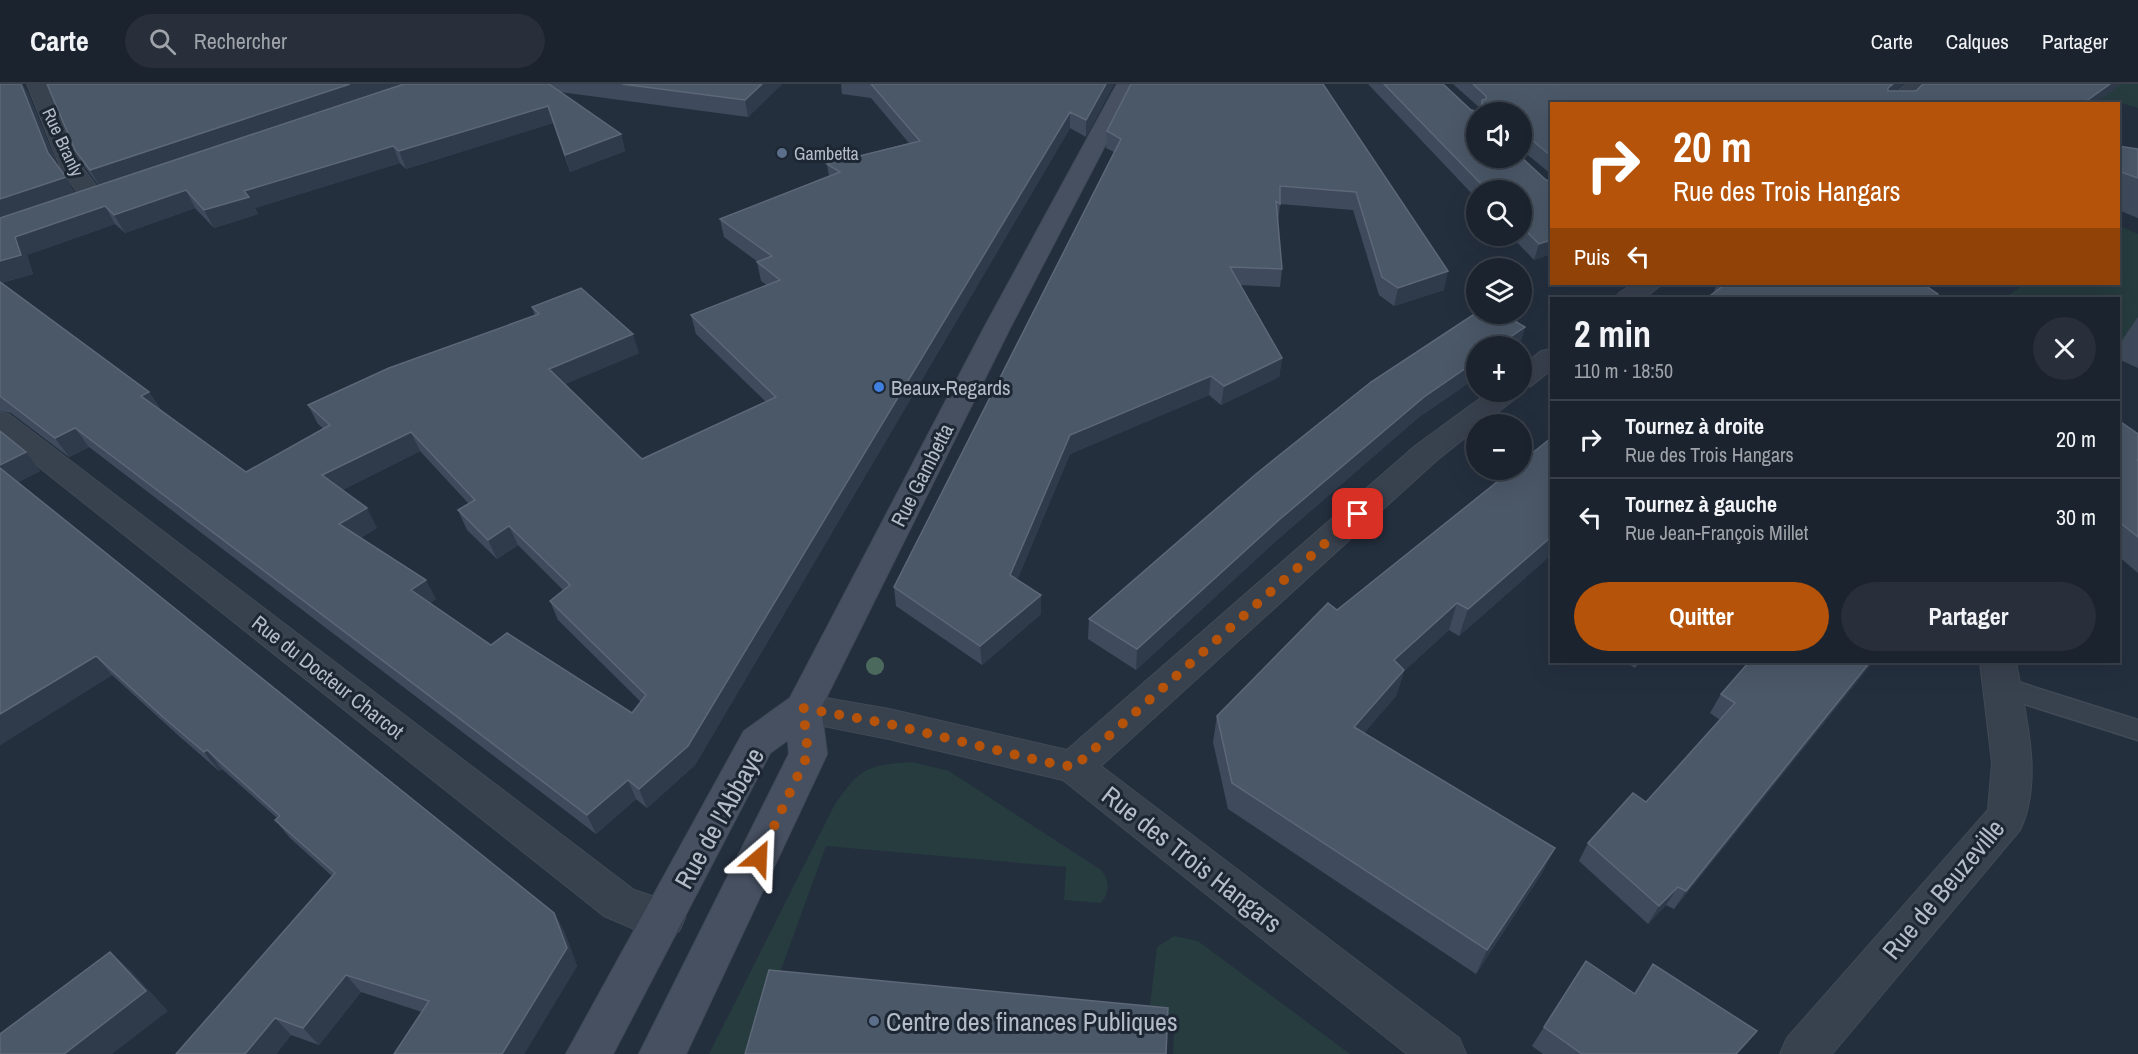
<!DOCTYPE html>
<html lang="fr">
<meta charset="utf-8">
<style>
:root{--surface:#1b232e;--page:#282f3a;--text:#f1f3f6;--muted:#a0a4aa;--line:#39404a;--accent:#b45309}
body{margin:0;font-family:"Archivo Narrow",sans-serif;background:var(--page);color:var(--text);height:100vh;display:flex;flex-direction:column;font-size:22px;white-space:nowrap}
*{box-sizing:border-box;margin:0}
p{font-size:20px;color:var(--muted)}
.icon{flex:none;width:33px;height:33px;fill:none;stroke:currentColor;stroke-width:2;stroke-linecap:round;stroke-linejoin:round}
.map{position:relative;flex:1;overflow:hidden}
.sheet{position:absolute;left:1550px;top:213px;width:570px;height:366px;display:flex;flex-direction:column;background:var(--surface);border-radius:0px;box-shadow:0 6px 24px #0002,0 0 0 2px var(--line)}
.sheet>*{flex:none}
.guide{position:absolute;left:1550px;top:18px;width:570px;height:183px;border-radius:0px;box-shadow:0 6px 24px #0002,0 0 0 2px var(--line);background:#b45309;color:#fff;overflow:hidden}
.fabs{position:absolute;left:1466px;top:18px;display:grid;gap:12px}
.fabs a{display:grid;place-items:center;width:66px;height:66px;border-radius:50%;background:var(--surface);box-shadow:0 6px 24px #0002,0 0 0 2px var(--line);font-size:30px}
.pin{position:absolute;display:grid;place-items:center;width:51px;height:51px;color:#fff;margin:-26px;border-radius:12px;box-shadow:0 3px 9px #0006}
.me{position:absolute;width:66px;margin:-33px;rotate:26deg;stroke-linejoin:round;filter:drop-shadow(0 0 4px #0008)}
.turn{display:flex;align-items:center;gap:21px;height:126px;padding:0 24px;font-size:27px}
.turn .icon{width:78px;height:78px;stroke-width:2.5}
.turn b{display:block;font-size:42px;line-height:51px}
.then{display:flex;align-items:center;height:57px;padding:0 24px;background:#0003;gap:12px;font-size:22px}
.round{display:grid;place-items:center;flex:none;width:63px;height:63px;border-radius:32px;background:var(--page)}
.summary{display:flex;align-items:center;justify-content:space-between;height:102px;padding:0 24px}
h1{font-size:36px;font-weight:700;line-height:45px}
.button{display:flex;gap:12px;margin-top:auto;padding:12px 24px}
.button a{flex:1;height:69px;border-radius:36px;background:var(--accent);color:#fff;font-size:24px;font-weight:700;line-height:69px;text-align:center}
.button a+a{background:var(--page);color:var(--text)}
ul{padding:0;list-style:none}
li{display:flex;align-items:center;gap:18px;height:78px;padding:0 24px;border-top:2px solid var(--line)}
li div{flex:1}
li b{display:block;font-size:22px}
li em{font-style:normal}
header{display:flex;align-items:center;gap:36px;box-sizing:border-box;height:84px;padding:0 30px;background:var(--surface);border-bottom:2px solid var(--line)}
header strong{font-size:28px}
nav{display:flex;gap:33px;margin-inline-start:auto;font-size:21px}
.search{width:420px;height:54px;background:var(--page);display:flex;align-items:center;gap:15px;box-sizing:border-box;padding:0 21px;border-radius:33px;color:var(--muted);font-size:22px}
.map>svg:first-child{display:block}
</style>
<header>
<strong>Carte</strong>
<div class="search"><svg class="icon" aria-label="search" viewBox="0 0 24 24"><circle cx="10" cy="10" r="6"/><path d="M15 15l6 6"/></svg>Rechercher</div>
<nav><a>Carte</a><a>Calques</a><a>Partager</a></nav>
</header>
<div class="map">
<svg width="2138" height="970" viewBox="0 0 2138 970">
<rect width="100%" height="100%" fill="#242f3e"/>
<path fill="#263c3f" d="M2120,0h18v24l-17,-5 -27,1z
M2118,141l20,9v94l-20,23v-53h-114l21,-14h93z
M912,678l37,9 152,99c9,12 9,21 0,33l-37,-3 2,-33 -240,-21 -51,140 -14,68h-52l126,-250c26,-37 33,-39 77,-42z
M1174,852l24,5 152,113h-177l1,-20 -74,-9 2,-21 48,1 7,-58z"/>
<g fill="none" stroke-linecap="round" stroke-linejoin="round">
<defs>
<path id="service" d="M2002,593l136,43v20l-145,-46 -3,-7 3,-7z"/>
<path id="minor" d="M27,0h20l36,84 22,30 -4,5 -8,2 -8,-2 -24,-34z
M1906,0h23l-22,20h-24z
M1633,200h29l-17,14h-30l4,-5z
M1551,265v21l-20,16 -10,2v-21l20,-16z
M1489,308h31l-4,6 -34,26h-6v5l-39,31 -336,306 358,272 7,16h-59l-344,-274 -174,-41 -86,-17 -13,-4 -5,-10 5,-10 13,-4 86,15 178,41 348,-304z
M0,328l10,3 624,475 45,15 6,13 -6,13 -15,6 -25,-6 -35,-15 -604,-480z
M1980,578h36c9,52 28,118 4,168l-188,224h-52l7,-16 201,-228 4,-47z"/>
<path id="secondary" d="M1117,0h20l-127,244 -189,380 6,46 -141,300h-47l150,-300 -1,-14 -18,13 -157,301h-47l178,-323 46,-33 194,-370z"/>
</defs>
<use href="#service" stroke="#414a57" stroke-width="3"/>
<use href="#minor" stroke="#414a57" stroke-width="2"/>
<use href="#secondary" stroke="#414a57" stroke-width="2"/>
<use href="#service" fill="#38414e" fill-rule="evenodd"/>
<use href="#minor" fill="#38414e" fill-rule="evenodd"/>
<use href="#secondary" fill="#465061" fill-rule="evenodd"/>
</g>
<circle fill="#4b6a5d" cx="875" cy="582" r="9"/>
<path fill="#3f4b5c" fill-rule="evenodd" d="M0,0h22l6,9 29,71 18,29 24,-7 -14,-19 -10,-17 -28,-66h735l-34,33 -188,-25 61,42 4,17 -55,21 -17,-49 -147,46 -6,-6 -145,45 3,6 -44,14 -19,-20 -70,25 -10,-9 -88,31 6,19 -32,9 148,109 12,18 85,62 78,-43 -6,-5 -10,-19 227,-89 -3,-9 107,46 -74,31 77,75 124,-57 -70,-68 -5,-19 76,-30 -6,-4 -4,-19h1l-34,-25 -4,-18 109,-43 -2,-12 82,-21 -38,-45 -29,-4 -1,-10h273l-28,53 -16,-9 -375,637 -48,43 -11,-9 -40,35 -507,-387 -20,10 -58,-44 -11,-2zM420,367l49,53 -11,6 9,20 30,29 21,-14 46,46 -14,10 8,19 83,82 -9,11 -141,-68 -61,-42 6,-4 -76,-61 17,-10 -35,-38z
M1323,0l121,206 -50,16 -15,-11 -26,-85 -73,-6 -2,18 4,47 -2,18 -40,-2 42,73 -3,19 -58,28 -12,-10 -139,59 -53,126 24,15v19l-59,51 -86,-59 -2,-19 220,-435 -8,-4 1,-17z
M1368,0h75l28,26 8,2 1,-4 -27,-24h450l-8,7h21l7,-7h198l-27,20h-543v70l-29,-24h-1v-38l-45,46 75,23v73l-17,6 -23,-24h10v-46h-45v8z
M2118,62l20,3v69l-20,-8z
M1717,200h206l-210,10z
M1476,229v1h27l22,13 -6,19h-43v32l-57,39 -142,123 -141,130 -48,-31 1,-20 167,-145 115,-92z
M2138,233v51l-20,-9v-13z
M2118,336l20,14v139l-20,-17z
M0,347l40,40 -22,11 536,431 10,18 13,35 -53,88h-130l28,-42 -61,-20 -42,53 -28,-10 -15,19h-100l156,-178 -42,-38 -15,-18 2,-2 -55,-49 -3,2 -40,-35 -67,-61 -112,70z
M1551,354v117l-92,81 -10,-6 -45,41 -8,25 -32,37 191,115 -13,25 -66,101 -248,-165 -15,-67 4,-26 120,-106z
M1625,578h15l-5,6z
M1749,578h124l-199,247 -8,-4 -18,19 -69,-63 9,-18 58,-41 74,-82 -10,-7 11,-19z
M1653,880l84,90h-194l-11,-8 12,-19 90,-34z"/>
<path fill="#2f3b4b" d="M21,0h1l6,9 31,77 -11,-17z
M350,0h56l-306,103 -10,-17z
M762,0h20l-34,33 -3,-17z
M1106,0h8l-28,53v-17z
M1893,0h10l-21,18 6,-14z
M2110,0h11l-27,20h-12z
M548,22l5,17 -147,46 -7,-18z
M1070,28v16l-375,637 -48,43 -8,-19z
M621,50l4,17 -55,21 -5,-17z
M393,62l7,17 -145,45 3,6 -44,14 -10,-18 40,-19z
M66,93l10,18 -76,26v-22z
M186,106l9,18 -70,25 -11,-18z
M105,122l10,18 -88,31 6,19 -33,9v-22l15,-24z
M1551,156v14l-17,6 5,-16z
M1448,187l-4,19 -50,16 4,-18z
M1525,243l-6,19h-22z
M633,250l6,19 -83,35 -7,-19z
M1282,274l-3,19 -58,28 3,-19z
M1476,277v17l-57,39 -142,123 -141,130 1,-21 143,-130 144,-122z
M1211,292l-2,19 -139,59 -59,141 -1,-20 60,-140z
M149,308l12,19 -20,-15z
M75,344l14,19 -20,10 -14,-19z
M411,348l9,19 -87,43 -11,-19z
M26,368l14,19 -28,14 -12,-16v-4z
M367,424l10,20 -27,15 -11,-19z
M509,442l9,19 -21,14 -9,-19z
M1551,453v18l-92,81 9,-27z
M426,496l10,19 -15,10 -10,-19z
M1041,511v19l-59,51 -2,-19z
M1457,519l-8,27 -45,41 -8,25 -49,57 7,-26 40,-67z
M96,572l16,19 -112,70v-31z
M1870,578h3l-199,247 12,-18z
M207,666l15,19 -3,2 -15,-19z
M628,696l8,19 -40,35 -9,-19z
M1555,764l-13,25 -66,101 11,-24z
M1678,803l-12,18 -18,19 11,-18z
M554,829l10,18 13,35 -53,88h-22z
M110,868l21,19 37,40 -56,43h-48z
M346,891l15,17 -42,53 -16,-17z
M275,934l16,17 -15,19h-31z"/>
<path fill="#4b5868" stroke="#5c6777" stroke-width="1.5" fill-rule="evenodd" d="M0,0h21l27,69 18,24 -66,22z
M47,0h303l-260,86 -15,-20z
M404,0h145l72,50 -56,21 -17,-49 -149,45 -6,-5 -149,45 5,6 -45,13 -18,-20 -72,25 -9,-9 -90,31 6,18 -21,6v-43z
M622,0h140l-17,16z
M871,0h235l-20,36 -16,-8 -382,634 -49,43 -11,-9 -41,35 -512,-387 -20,10 -55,-42v-114l149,110 -8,4 105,76 84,-47 -22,-20 81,-37 150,-54 -7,-7 49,-19 52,46 -84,35 93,90 134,-62 -85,-82 89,-35 -23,-18 15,-6 -52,-37 120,-47 -13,-8 93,-23zM411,348l64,68 -17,10 30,30 21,-14 61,59 -20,16 96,94 -14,18 -125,-80 -16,12 -80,-55 15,-10 -87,-56 28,-16 -45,-33z
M1131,0h192l125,187 -50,17 -16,-11 -26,-85 -76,-6v18l-4,-3 6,68 -52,-2 52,91 -58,28 -13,-10 -141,59 -60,140 31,20 -61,51 -86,-59 227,-448 -14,-8z
M1384,0h59l28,26 10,2 1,-12 4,-1v-3l-13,-12h420l-5,4v3h28l7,-7h187l-28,20h-531v52l-25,-21 -3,1v5h-2v-29h-45v46l45,-1 25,23 5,1v59l-12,4 -18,-18v-36h-34z
M2118,62l20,3v29l-20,-7z
M1726,200h197l15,10 -5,4h-226z
M1476,229v1h27l22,13 -28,19h-21v15l-52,36 -144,122 -143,130 -48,-30 167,-145 115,-92z
M2118,336l20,14v26h-1l1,1v76l-20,-16z
M0,347l26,21 -26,13z
M1551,354v99l-83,72 -11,-6 -63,57 10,10 -50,57 201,121 -68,102 -255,-167 -15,-67 111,-113 9,7 175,-140h9v-8z
M0,384l554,445 13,35 -65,106h-108l35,-53 -83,-26 -43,53 -28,-10 -30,36h-69l159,-181 -60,-53 5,-4 -73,-66 -3,2 -41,-35 -67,-61 -96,58z
M1749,578h121l-184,229 -8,-4 -19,19 -71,-63 45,-50 13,9 89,-99 -14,-9z
M110,868l36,39 -82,63h-64v-20z
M1586,877l49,33 18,-30 104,67 -21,23h-154l-38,-27z
M769,886l399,38 -2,46h-421z"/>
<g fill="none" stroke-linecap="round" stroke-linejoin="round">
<path stroke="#b45309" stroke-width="10" stroke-dasharray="0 18" d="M759,774l49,-104 -5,-46 86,16 156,38 29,5 284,-253"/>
</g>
<g fill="#5c6f8a" stroke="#1d2633" stroke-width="2">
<circle cx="782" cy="69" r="6"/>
<circle cx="874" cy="937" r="6"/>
</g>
<circle fill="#3f7fe0" stroke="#1d2633" stroke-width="2" cx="879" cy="303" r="6"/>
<g text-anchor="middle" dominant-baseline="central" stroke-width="6" stroke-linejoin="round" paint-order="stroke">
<g font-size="18" fill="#b4bcc9" stroke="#1d2633">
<text transform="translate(63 58) rotate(65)">Rue Branly</text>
</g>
<g font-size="18" fill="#b4bcc9" stroke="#1d2633" text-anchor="start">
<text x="794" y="69">Gambetta</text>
</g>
<g font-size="21" fill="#b4bcc9" stroke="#1d2633" text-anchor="start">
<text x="891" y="303">Beaux-Regards</text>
</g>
<g font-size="21" fill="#b4bcc9" stroke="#1d2633">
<text transform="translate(922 391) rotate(-63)">Rue Gambetta</text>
<text transform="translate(328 593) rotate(38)">Rue du Docteur Charcot</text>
</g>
<g font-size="26" fill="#b4bcc9" stroke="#1d2633">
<text transform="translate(719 734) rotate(-61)">Rue de l'Abbaye</text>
<text transform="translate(1192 775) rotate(38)">Rue des Trois Hangars</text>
<text transform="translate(1943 805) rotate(-50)">Rue de Beuzeville</text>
</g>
<g font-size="26" fill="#b4bcc9" stroke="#1d2633" text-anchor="start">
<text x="886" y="937">Centre des finances Publiques</text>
</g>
</g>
</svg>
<div class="fabs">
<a><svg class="icon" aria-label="sound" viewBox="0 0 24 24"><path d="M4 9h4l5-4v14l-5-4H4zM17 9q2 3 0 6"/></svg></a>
<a><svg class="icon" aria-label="search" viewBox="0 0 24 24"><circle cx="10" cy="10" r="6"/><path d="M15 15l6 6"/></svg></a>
<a><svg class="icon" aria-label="layers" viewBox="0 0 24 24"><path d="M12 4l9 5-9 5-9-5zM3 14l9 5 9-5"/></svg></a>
<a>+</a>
<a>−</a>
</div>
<div class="pin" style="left:1358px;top:430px;background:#d93025"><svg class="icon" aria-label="arrive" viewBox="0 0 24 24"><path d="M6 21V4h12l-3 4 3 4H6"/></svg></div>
<svg class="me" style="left:759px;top:774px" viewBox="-20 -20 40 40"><path d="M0-17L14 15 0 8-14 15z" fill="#b45309" stroke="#fff" stroke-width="4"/></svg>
<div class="guide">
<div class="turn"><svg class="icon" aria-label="right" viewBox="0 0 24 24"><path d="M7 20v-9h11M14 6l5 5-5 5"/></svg><div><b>20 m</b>Rue des Trois Hangars</div></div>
<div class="then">Puis<svg class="icon" aria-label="left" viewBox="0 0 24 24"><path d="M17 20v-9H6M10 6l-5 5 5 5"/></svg></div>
</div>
<section class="sheet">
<div class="summary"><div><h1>2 min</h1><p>110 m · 18:50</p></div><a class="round"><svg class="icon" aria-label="close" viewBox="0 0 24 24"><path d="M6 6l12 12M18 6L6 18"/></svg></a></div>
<ul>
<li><svg class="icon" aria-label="right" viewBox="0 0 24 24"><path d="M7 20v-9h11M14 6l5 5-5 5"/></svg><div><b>Tournez à droite</b><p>Rue des Trois Hangars</p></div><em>20 m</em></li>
<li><svg class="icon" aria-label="left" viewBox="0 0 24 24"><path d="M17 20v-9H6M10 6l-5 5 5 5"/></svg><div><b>Tournez à gauche</b><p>Rue Jean-François Millet</p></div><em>30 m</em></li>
</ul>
<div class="button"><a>Quitter</a><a>Partager</a></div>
</section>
</div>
